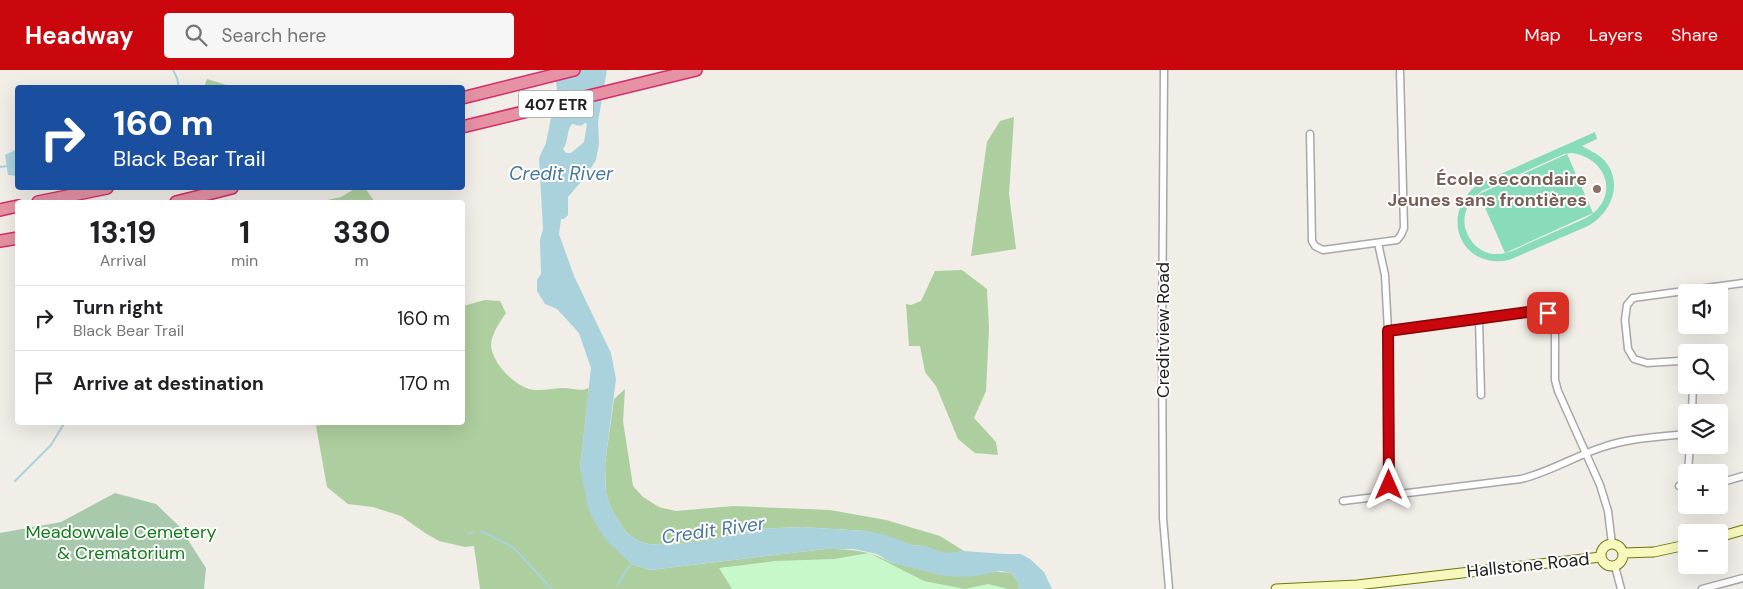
<!DOCTYPE html>
<meta charset="utf-8">
<style>
:root{--surface:#fff;--page:#f6f6f6;--text:#202124;--muted:#757577;--line:#e0e0e0;--accent:#ca070c}
body{margin:0;font-family:"DM Sans",sans-serif;background:var(--page);color:var(--text);height:100vh;display:flex;flex-direction:column;font-size:19px;white-space:nowrap}
*{box-sizing:border-box;margin:0}
p{font-size:16px;color:var(--muted)}
.icon{flex:none;width:28px;height:28px;fill:none;stroke:currentColor;stroke-width:2;stroke-linecap:round;stroke-linejoin:round}
.map{position:relative;flex:1;overflow:hidden}
.details{position:absolute;left:15px;top:130px;width:450px;height:225px;display:flex;flex-direction:column;background:var(--surface);border-radius:5px;box-shadow:0 5px 20px #0002}
.details>*{flex:none}
.top-card{position:absolute;left:15px;top:15px;width:450px;height:105px;border-radius:5px;box-shadow:0 5px 20px #0002;background:#1a4fa0;color:#fff;overflow:hidden}
.buttons{position:absolute;left:1678px;top:214px;display:grid;gap:10px}
.buttons a{display:grid;place-items:center;width:50px;height:50px;border-radius:5px;background:var(--surface);box-shadow:0 5px 20px #0002;font-size:25px}
.pin{position:absolute;display:grid;place-items:center;width:42px;height:42px;color:#fff;margin:-21px;border-radius:10px;box-shadow:0 2px 8px #0006}
.me{position:absolute;width:55px;margin:-28px;rotate:0deg;stroke-linejoin:round;filter:drop-shadow(0 0 4px #0008)}
.turn{display:flex;align-items:center;gap:18px;height:105px;padding:0 15px;font-size:22px}
.turn .icon{width:65px;height:65px;stroke-width:2.5}
.turn b{display:block;font-size:35px;line-height:42px}
.eta{display:flex;justify-content:space-evenly;align-items:center;height:85px;text-align:center}
.eta b{font-size:30px;font-weight:700;line-height:35px}
ul{padding:0;list-style:none}
li{display:flex;align-items:center;gap:15px;height:65px;padding:0 15px;border-top:1px solid var(--line)}
li div{flex:1}
li b{display:block;font-size:19px}
li em{font-style:normal}
header{display:flex;align-items:center;gap:30px;box-sizing:border-box;height:70px;padding:0 25px;background:var(--accent);color:#fff}
header strong{font-size:24px}
nav{display:flex;gap:28px;margin-inline-start:auto;font-size:18px}
.search{width:350px;height:45px;background:var(--page);display:flex;align-items:center;gap:12px;box-sizing:border-box;padding:0 18px;border-radius:5px;color:var(--muted);font-size:19px}
.map>svg:first-child{display:block}
</style>
<header>
<strong>Headway</strong>
<div class="search"><svg class="icon" aria-label="search" viewBox="0 0 24 24"><circle cx="10" cy="10" r="6"/><path d="M15 15l6 6"/></svg>Search here</div>
<nav><a>Map</a><a>Layers</a><a>Share</a></nav>
</header>
<div class="map">
<svg width="1743" height="519" viewBox="0 0 1743 519">
<rect width="100%" height="100%" fill="#f1ede7"/>
<path fill="#adce9e" d="M207,9l26,8h-29z
M1014,47l-5,77 7,55 -45,7 16,-114 13,-21z
M356,118h9l10,14h-57l23,-5z
M962,200l25,19 2,40 -3,62 -12,27 22,24 2,13 -23,-2 -17,-14 -22,-53 -11,-14 -5,-26h-11l-3,-42 5,1 10,-4 14,-30z
M485,230l15,1 6,12c-6,9 -14,20 -15,31 0,18 22,40 38,45 8,3 25,-1 34,-1 10,0 17,4 26,0l-9,80 4,14 47,82 19,6 175,-21c26,0 44,1 67,14l119,10 7,9 1,7h-539l-6,-43 -9,1 -26,-6 -14,-8 -24,-17 -28,-9 -25,-3 -21,-17 -11,-61 19,-4h127l1,-116z
M625,319l-2,32 10,65 10,11 16,10 17,4 57,-5 97,4 56,10 54,16 24,15 -19,3 -21,-8 -12,-1 -46,-14 -64,-4 -47,2 -42,11 -46,5 -18,-1 -11,-3 -12,-9 -15,-23 -5,-16 -1,-29 9,-65z"/>
<path fill="#a9c9ad" d="M115,423l41,11 23,22 27,42 -2,21h-204v-56l61,-11z"/>
<path fill="#c7f8c9" d="M869,483l55,28 41,8 23,-5 20,5h-276l-13,-21 56,-7 59,-2z"/>
<path fill="#88dcba" fill-rule="evenodd" d="M1595,62l2,7 -15,7c7,4 14,7 20,12 23,22 10,55 -14,68l-79,34c-48,10 -71,-45 -31,-76zM1572,83c38,6 48,48 12,66 -19,8 -38,17 -57,25 -8,4 -19,10 -29,10 -16,1 -29,-11 -33,-27 -3,-15 5,-27 17,-36l82,-37z
M1567,84l26,59 -88,40 -26,-59z"/>
<path fill="#aad2dc" fill-rule="evenodd" d="M554,0h53l-9,52 1,22 -3,16 -11,17 -17,20v18l-4,4h-3l-2,15 15,42 37,77 5,26 -11,85 1,29 5,16 15,23 12,9 11,3 18,1 46,-5 42,-11 47,-2 64,4 20,4 26,10 12,1 21,7 19,-2 41,3h16l9,5 14,13 8,17h-33l-1,-7 -7,-9 -10,-2 -32,6 -25,-1 -52,-13 -15,-9 -23,-5h-29l-175,21 -19,-6 -26,-25 -16,-27 -9,-44 11,-100 -12,-35 -22,-24 -12,-5 -8,-13v-11l4,-6 -1,-34 3,-11 -4,-71 7,-15 11,-55zM585,53l2,1 -3,18 -13,11h-5l-3,-4c6,-8 3,-18 9,-25l9,2z
M17,79v27l-9,-1 -3,-20z"/>
<g fill="none" stroke-linecap="round" stroke-linejoin="round">
<path stroke="#aad2dc" stroke-width="2" d="M173,0l4,8 2,10
M0,97l8,-1
M15,411l36,-36 14,-23
M481,461l32,16 39,42
M468,464l5,-2
M617,515l14,-21"/>
<defs>
<path id="street" d="M1164,0l-2,267 1,181 6,71
M1310,64l2,107 3,5 8,4 74,-10 4,-5 3,-7 -4,-158
M1378,173l7,32 3,56 1,164
M1479,249l2,76
M1388,261l154,-21 9,7 4,7v56l3,11 42,94 8,26 4,33
M1686,296l-7,-5 -32,2 -13,-4 -6,-10 -3,-29 2,-15 6,-7 110,-15
M1692,342l1,-27
M1688,402l2,-27
M1719,413l24,-7
M1679,416l7,-4
M1343,431l178,-22c29,-7 54,-23 82,-32 26,-9 56,-10 83,-13
M1615,496l6,23
M1702,519l41,-11"/>
<path id="secondary" d="M1719,467l24,-7
M1601 485a11 11 0 1 1 22 0a11 11 0 1 1-22 0Z
M1623,483l31,-1 32,-7
M1276,519l81,-4 244,-28"/>
<path id="highway" d="M462,28l112,-28
M462,57l234,-57
M38,132l69,-14
M176,132l56,-14
M0,140l18,-4
M0,171l18,-3"/>
</defs>
<use href="#street" stroke="#a7a7a7" stroke-width="9"/>
<use href="#secondary" stroke="#6d7609" stroke-width="11"/>
<use href="#highway" stroke="#d62d6c" stroke-width="14"/>
<use href="#street" stroke="#fff" stroke-width="6"/>
<use href="#secondary" stroke="#f6f8be" stroke-width="9"/>
<use href="#highway" stroke="#e592a4" stroke-width="11"/>
</g>
<g fill="none" stroke-linecap="round" stroke-linejoin="round">
<defs>
<path id="route" d="M1389,415l-1,-154 154,-21 6,3"/>
</defs>
<use href="#route" stroke="#830508" stroke-width="12"/>
<use href="#route" stroke="#ca070c" stroke-width="9"/>
</g>
<circle fill="#8d6e63" stroke="#fff" stroke-width="2" cx="1597" cy="119" r="5"/>
<g text-anchor="middle" dominant-baseline="central" stroke-width="4" stroke-linejoin="round" paint-order="stroke">
<rect fill="#fff" stroke="#636363" stroke-width="1" x="518.5" y="20.5" width="75" height="27" rx="4"/>
<g font-size="16" font-weight="bold" fill="#202020">
<text x="556" y="34">407 ETR</text>
</g>
<g font-size="18" font-weight="bold" fill="#785e54" stroke="#fff" text-anchor="end">
<text x="1587" y="109">École secondaire<tspan x="1587" dy="21">Jeunes sans frontières</tspan></text>
</g>
<g font-size="18" fill="#202020" stroke="#fff">
<text transform="translate(1163 260) rotate(-90)">Creditview Road</text>
<text transform="translate(1528 495) rotate(-6)">Hallstone Road</text>
</g>
<g font-size="18" fill="#107d16" stroke="#fff">
<text x="121" y="462">Meadowvale Cemetery<tspan x="121" dy="21">&amp; Crematorium</tspan></text>
</g>
<g font-size="19" font-style="italic" fill="#49769e" stroke="#fff">
<text x="561" y="103">Credit River</text>
<text transform="translate(713 460) rotate(-8)">Credit River</text>
</g>
</g>
</svg>
<div class="buttons">
<a><svg class="icon" aria-label="sound" viewBox="0 0 24 24"><path d="M4 9h4l5-4v14l-5-4H4zM17 9q2 3 0 6"/></svg></a>
<a><svg class="icon" aria-label="search" viewBox="0 0 24 24"><circle cx="10" cy="10" r="6"/><path d="M15 15l6 6"/></svg></a>
<a><svg class="icon" aria-label="layers" viewBox="0 0 24 24"><path d="M12 4l9 5-9 5-9-5zM3 14l9 5 9-5"/></svg></a>
<a>+</a>
<a>−</a>
</div>
<div class="pin" style="left:1548px;top:243px;background:#d93025"><svg class="icon" aria-label="arrive" viewBox="0 0 24 24"><path d="M6 21V4h12l-3 4 3 4H6"/></svg></div>
<svg class="me" style="left:1389px;top:415px" viewBox="-20 -20 40 40"><path d="M0-17L14 15 0 8-14 15z" fill="#ca070c" stroke="#fff" stroke-width="4"/></svg>
<div class="top-card">
<div class="turn"><svg class="icon" aria-label="right" viewBox="0 0 24 24"><path d="M7 20v-9h11M14 6l5 5-5 5"/></svg><div><b>160 m</b>Black Bear Trail</div></div>
</div>
<section class="details">
<div class="eta">
<div><b>13:19</b><p>Arrival</p></div>
<div><b>1</b><p>min</p></div>
<div><b>330</b><p>m</p></div>
</div>
<ul>
<li><svg class="icon" aria-label="right" viewBox="0 0 24 24"><path d="M7 20v-9h11M14 6l5 5-5 5"/></svg><div><b>Turn right</b><p>Black Bear Trail</p></div><em>160 m</em></li>
<li><svg class="icon" aria-label="arrive" viewBox="0 0 24 24"><path d="M6 21V4h12l-3 4 3 4H6"/></svg><div><b>Arrive at destination</b></div><em>170 m</em></li>
</ul>
</section>
</div>
